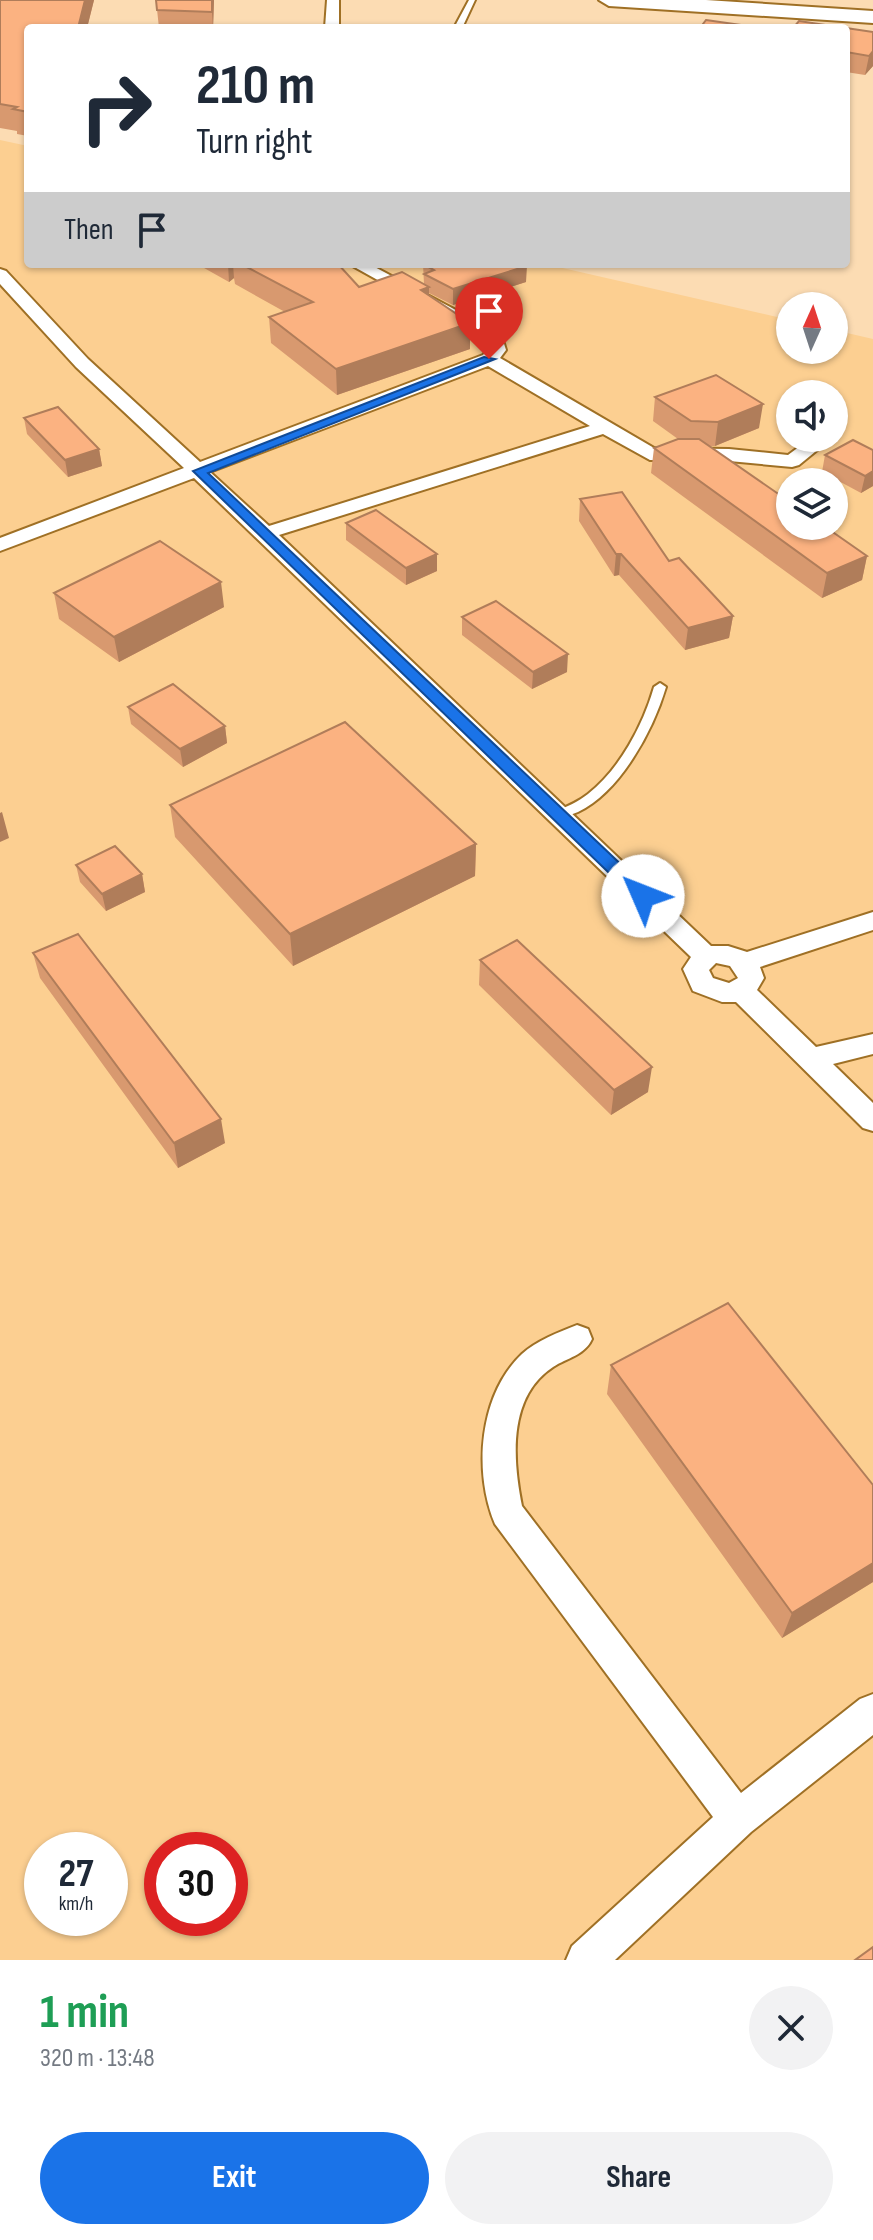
<!DOCTYPE html>
<meta charset="utf-8">
<style>
:root{--surface:#fff;--page:#f2f2f3;--text:#1f2937;--muted:#747a83;--accent:#1a73e8}
body{margin:0;font-family:"Sofia Sans Condensed",sans-serif;background:var(--page);color:var(--text);height:100vh;display:flex;flex-direction:column;font-size:30px;white-space:nowrap}
*{box-sizing:border-box;margin:0}
p{font-size:26px;color:var(--muted)}
.icon{flex:none;width:44px;height:44px;fill:none;stroke:currentColor;stroke-width:2;stroke-linecap:round;stroke-linejoin:round}
.map{position:relative;height:1960px;overflow:hidden}
.side{display:flex;flex-direction:column;background:var(--surface);flex:1}
.side>*{flex:none}
.top-card{position:absolute;left:24px;top:24px;width:826px;height:244px;border-radius:8px;box-shadow:0 2px 6px #0004;background:#fff;color:var(--text);overflow:hidden}
.needle{width:52px;rotate:3deg}
.fabs{position:absolute;left:776px;top:292px;display:grid;gap:16px}
.fabs a{display:grid;place-items:center;width:72px;height:72px;border-radius:50%;background:var(--surface);box-shadow:0 2px 6px #0004;font-size:40px}
.speed{position:absolute;left:24px;top:1832px;display:flex;gap:16px;font-size:40px;font-weight:700;text-align:center}
.speed>*{display:grid;place-content:center;width:104px;height:104px;border-radius:50%;background:var(--surface);box-shadow:0 2px 6px #0004;line-height:1}
.speed small{font-size:20px;font-weight:400}
.speed .limit{border:12px solid #d22;background:#fff;color:#111}
.pin{position:absolute;display:grid;place-items:center;width:68px;height:68px;color:#fff;margin:-82px -34px;border-radius:50% 50% 50% 0;rotate:-45deg;box-shadow:0 0 8px #0007}
.pin .icon{rotate:45deg}
.me{position:absolute;width:88px;margin:-44px;rotate:314deg;stroke-linejoin:round;filter:drop-shadow(0 0 6px #0008)}
.turn{display:flex;align-items:center;gap:28px;height:168px;padding:0 40px;font-size:36px}
.turn .icon{width:104px;height:104px;stroke-width:2.5}
.turn b{display:block;font-size:56px;line-height:68px}
.then{display:flex;align-items:center;height:76px;padding:0 40px;background:#0003;gap:16px;font-size:30px}
.round{display:grid;place-items:center;flex:none;width:84px;height:84px;border-radius:42px;background:var(--page)}
.head{display:flex;align-items:center;justify-content:space-between;height:136px;padding:0 40px}
h1{font-size:48px;font-weight:700;line-height:60px;color:#1e9e55}
.cta{display:flex;gap:16px;margin-top:auto;padding:16px 40px}
.cta a{flex:1;height:92px;border-radius:48px;background:var(--accent);color:#fff;font-size:32px;font-weight:700;line-height:92px;text-align:center}
.cta a+a{background:var(--page);color:var(--text)}
.map>svg:first-child{display:block}
</style>
<div class="map">
<svg width="873" height="1960" viewBox="0 0 873 1960">
<rect width="100%" height="100%" fill="#fcdcb3"/>
<path fill="#fccf91" fill-rule="evenodd" d="M0,140l28,6v118h517l245,56v30h44v-20l39,9v1621h-873zM790,394h44v44h-44zM790,482h44v44h-44zM42,1850h68v68h-68zM162,1850h68v68h-68z"/>
<g fill="none" stroke-linecap="round" stroke-linejoin="round">
<defs>
<path id="lane" d="M469,0h6l-13,28h-8z
M660,683l6,4c-13,44 -46,105 -88,125 -8,3 -15,7 -24,6l-1,-3 1,-3c12,-5 24,-10 34,-18 32,-25 55,-69 66,-107z"/>
<path id="street" d="M327,0h12v28h-14z
M349,264h20l132,70 5,16 -6,8 154,90 75,1 59,6 23,-17h21l-33,27 -7,2 -63,-6 -79,-1 -47,-26 -324,101 432,411h17l19,6 126,-40v18l-113,37 4,11 -7,12 59,57 57,-13v20l-40,10 40,39v28l-10,-3 -127,-126h-14l-29,-11 -10,-22 8,-12 -497,-479 -194,73v-13l184,-70 -108,-101 -76,-83v-15l6,2 82,88 112,103 283,-107 5,-6 -1,-8zM488,366l102,60 -321,100 -59,-54zM716,963l14,3 8,12 -9,5 -16,-5 -4,-8z
M577,1325l11,4 4,10c-7,16 -25,19 -39,28 -46,30 -40,94 -31,139l219,287 119,-94 13,-5v41l-122,97 -136,128h-49l6,-14 141,-129 -218,-293c-22,-52 -16,-129 27,-170 14,-13 37,-22 55,-29z"/>
<path id="primary" d="M599,0h107l167,11v12l-264,-17z"/>
</defs>
<use href="#lane" stroke="#9f7025" stroke-width="4"/>
<use href="#street" stroke="#9f7025" stroke-width="4"/>
<use href="#primary" stroke="#9f7025" stroke-width="4"/>
<use href="#lane" fill="#fff" fill-rule="evenodd"/>
<use href="#street" fill="#fff" fill-rule="evenodd"/>
<use href="#primary" fill="#fff" fill-rule="evenodd"/>
</g>
<path fill="#d8996f" d="M0,0h94l-7,28h-59v108l-11,-2v-3l-17,-3z
M156,0h58l-1,28h-54z
M846,28l27,4v34l-8,9 -19,-3z
M197,264h151l-1,2 -5,2 17,19 65,-3 -1,-20 103,18 -73,23 -24,-12v2l41,28v26l-133,46 -66,-52 -2,-26 16,-5 -50,-28 -1,-6 -5,4z
M655,397l104,31 -44,18h-6l158,110 -5,24 -40,18 -171,-125 3,-25 24,-9 -25,-18z
M24,418l75,31 3,17 -34,11 -41,-43z
M873,450v36l-12,7 -39,-21 3,-17z
M580,499l89,62 64,55 -4,22 -44,12 -66,-75 -5,1 -35,-55z
M346,523l91,48 -31,14 -60,-45z
M54,593l170,14 -105,55 -60,-43z
M462,617l105,55 -35,17 -70,-54z
M128,707l97,19 2,17 -44,24 -52,-43z
M170,805l306,39 -1,32 -182,90 -118,-129z
M76,865l66,9 3,18 -39,19 -26,-29z
M33,953l192,190 -47,25 -138,-190z
M480,960l168,132 -37,23 -132,-130z
M611,1365l262,120v97l-91,56 -175,-244z"/>
<path fill="#b07d5a" d="M85,0h9l-7,28h-9z
M212,0h2l-1,28 -1,-16z
M873,51v15l-8,9 4,-19z
M228,264h5l1,14 -5,4z
M325,264h23l-1,2 -21,9z
M527,266l-1,16 -73,23v-16z
M429,287v25l-8,-22z
M470,323v26l-133,46 -1,-26z
M763,404l-4,24 -44,18 3,-24z
M99,449l3,17 -34,11 -3,-17z
M873,471v15l-12,7 4,-17z
M437,554v17l-31,14v-17z
M616,554h5l-2,21 -5,1z
M867,556l-5,24 -40,18 5,-25z
M221,582l3,25 -105,55 -5,-25z
M733,616l-4,22 -44,12 3,-22z
M568,654l-1,18 -35,17 1,-17z
M225,726l2,17 -44,24 -3,-18z
M2,812l7,26 -9,4v-29z
M476,844l-1,32 -182,90 -3,-32z
M142,874l3,18 -39,19 -4,-17z
M652,1067l-4,25 -37,23 3,-25z
M221,1119l4,24 -47,25 -4,-25z
M873,1563v19l-91,56 10,-25z"/>
<path fill="#fbb281" stroke="#b07d5a" stroke-width="2" d="M0,0h85l-7,28h-50v84l-15,-3 4,-2 -17,-3z
M156,0h56v12l-55,-2z
M706,20l56,8h-62z
M799,21l46,7h-52z
M846,28l27,4v19l-4,5 -23,-4z
M241,264h97l21,23 43,-15 27,15 -8,3 49,33 -134,46 -67,-52 44,-15z
M423,264h101l3,2 -74,23 -29,-15 10,-4z
M716,375l47,29 -45,18 -27,-1 -36,-24z
M58,407l41,42 -34,11 -41,-42z
M678,439h21l91,63v24h34l43,30 -40,17 -173,-125z
M853,440l20,10v21l-8,5 -40,-21z
M622,492l47,69 10,-3 54,58 -45,12 -67,-74h-5l-36,-55z
M376,510l61,44 -31,14 -60,-45z
M160,541l61,41 -107,55 -60,-44z
M496,601l72,53 -35,18 -71,-55z
M173,684l52,42 -45,23 -52,-42z
M345,722l131,122 -186,90 -120,-129z
M115,846l27,28 -40,20 -26,-29z
M78,934l143,185 -47,24 -141,-190z
M517,940l135,127 -38,23 -134,-130z
M728,1303l145,182v78l-81,50 -181,-248z
M873,1947v13h-18z"/>
<path fill="#1a73e8" stroke="#114b97" stroke-width="2" d="M484,357l11,2 -287,114 441,418 3,5 -3,4h-12l-444,-429z"/>
</svg>
<div class="fabs">
<a><svg class="needle" viewBox="-14 -14 28 28"><path d="M0-13l5 13h-10z" fill="#e53935"/><path d="M0 13l5-13h-10z" fill="#747a83"/></svg></a>
<a><svg class="icon" aria-label="sound" viewBox="0 0 24 24"><path d="M4 9h4l5-4v14l-5-4H4zM17 9q2 3 0 6"/></svg></a>
<a><svg class="icon" aria-label="layers" viewBox="0 0 24 24"><path d="M12 4l9 5-9 5-9-5zM3 14l9 5 9-5"/></svg></a>
</div>
<div class="speed"><div>27<small>km/h</small></div><div class="limit">30</div></div>
<div class="pin" style="left:489px;top:359px;background:#d93025"><svg class="icon" aria-label="arrive" viewBox="0 0 24 24"><path d="M6 21V4h12l-3 4 3 4H6"/></svg></div>
<svg class="me" style="left:643px;top:896px" viewBox="-20 -20 40 40"><circle r="19" fill="#fff"/><path d="M0-13L10 11 0 6-10 11z" fill="#1a73e8"/></svg>
<div class="top-card">
<div class="turn"><svg class="icon" aria-label="right" viewBox="0 0 24 24"><path d="M7 20v-9h11M14 6l5 5-5 5"/></svg><div><b>210 m</b>Turn right</div></div>
<div class="then">Then<svg class="icon" aria-label="arrive" viewBox="0 0 24 24"><path d="M6 21V4h12l-3 4 3 4H6"/></svg></div>
</div>
</div>
<section class="side">
<div class="head"><div><h1>1 min</h1><p>320 m · 13:48</p></div><a class="round"><svg class="icon" aria-label="close" viewBox="0 0 24 24"><path d="M6 6l12 12M18 6L6 18"/></svg></a></div>
<div class="cta"><a>Exit</a><a>Share</a></div>
</section>
